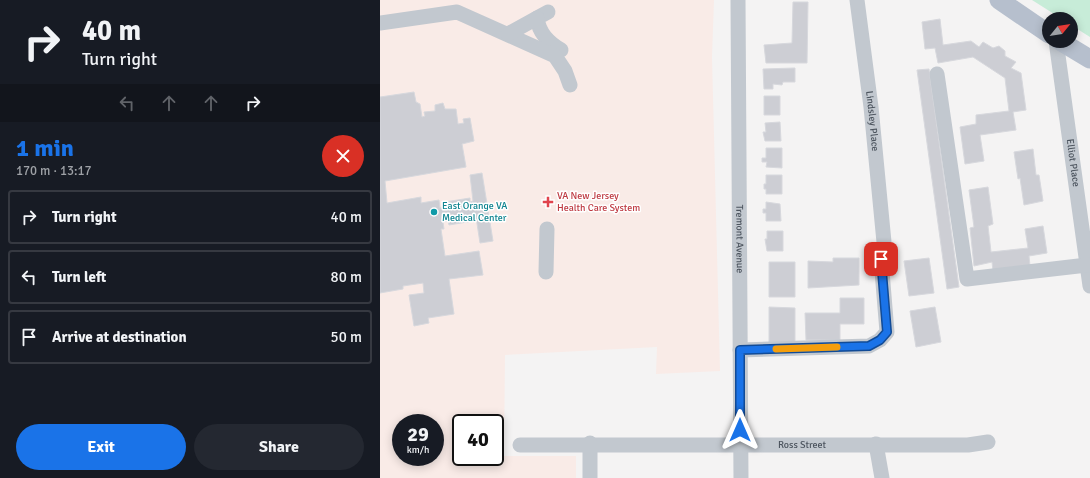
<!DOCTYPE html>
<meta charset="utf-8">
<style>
:root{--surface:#171b24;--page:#242831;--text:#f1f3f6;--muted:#9ea1a6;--line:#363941;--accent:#1a73e8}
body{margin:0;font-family:Signika,sans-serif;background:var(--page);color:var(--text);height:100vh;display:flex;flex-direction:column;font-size:15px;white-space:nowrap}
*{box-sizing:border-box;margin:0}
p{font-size:13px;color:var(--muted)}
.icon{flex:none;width:22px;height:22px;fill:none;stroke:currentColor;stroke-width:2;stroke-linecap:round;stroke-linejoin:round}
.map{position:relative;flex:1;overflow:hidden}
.drawer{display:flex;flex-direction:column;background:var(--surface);width:380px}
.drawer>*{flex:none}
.hud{background:#171b24;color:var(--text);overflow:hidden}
.needle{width:26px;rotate:60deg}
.tools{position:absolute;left:662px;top:12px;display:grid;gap:8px}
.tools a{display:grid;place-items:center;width:36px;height:36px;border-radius:50%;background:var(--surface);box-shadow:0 2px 10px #0003;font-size:20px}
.speed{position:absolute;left:12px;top:414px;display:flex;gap:8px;font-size:20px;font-weight:700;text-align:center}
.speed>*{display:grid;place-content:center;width:52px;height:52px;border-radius:50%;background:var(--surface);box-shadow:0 2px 10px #0003;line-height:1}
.speed small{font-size:10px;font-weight:400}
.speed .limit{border:2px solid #111;border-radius:6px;background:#fff;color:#111}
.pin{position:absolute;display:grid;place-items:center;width:34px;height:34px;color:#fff;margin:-17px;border-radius:8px;box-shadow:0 2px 6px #0006}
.me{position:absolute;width:44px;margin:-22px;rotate:0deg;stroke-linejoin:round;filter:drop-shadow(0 0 3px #0008)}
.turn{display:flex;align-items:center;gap:14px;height:84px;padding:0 16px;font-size:18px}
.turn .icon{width:52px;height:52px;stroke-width:2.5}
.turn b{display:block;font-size:28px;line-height:34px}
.lanes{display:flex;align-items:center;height:38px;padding:0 16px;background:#0003;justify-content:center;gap:20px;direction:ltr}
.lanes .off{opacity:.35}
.round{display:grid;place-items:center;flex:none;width:42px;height:42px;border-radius:21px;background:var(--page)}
.summary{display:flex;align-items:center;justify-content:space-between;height:68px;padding:0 16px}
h1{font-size:24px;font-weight:700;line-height:30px;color:var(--accent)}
.primary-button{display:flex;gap:8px;margin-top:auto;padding:8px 16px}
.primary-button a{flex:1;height:46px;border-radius:24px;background:var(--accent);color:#fff;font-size:16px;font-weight:700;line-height:46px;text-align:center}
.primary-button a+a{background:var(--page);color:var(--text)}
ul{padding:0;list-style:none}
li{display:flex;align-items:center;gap:12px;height:54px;margin:0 8px 6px;padding:0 8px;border:2px solid var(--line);border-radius:4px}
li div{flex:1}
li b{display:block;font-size:15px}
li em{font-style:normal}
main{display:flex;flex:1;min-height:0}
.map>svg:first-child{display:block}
</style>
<main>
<section class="drawer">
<div class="hud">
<div class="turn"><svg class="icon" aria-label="right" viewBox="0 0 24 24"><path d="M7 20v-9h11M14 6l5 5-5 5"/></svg><div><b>40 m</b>Turn right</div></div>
<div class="lanes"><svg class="icon off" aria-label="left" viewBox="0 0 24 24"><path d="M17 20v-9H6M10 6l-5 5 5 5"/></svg><svg class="icon off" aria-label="ahead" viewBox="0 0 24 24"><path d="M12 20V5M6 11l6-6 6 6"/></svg><svg class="icon off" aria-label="ahead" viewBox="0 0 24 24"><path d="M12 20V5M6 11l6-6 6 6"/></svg><svg class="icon" aria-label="right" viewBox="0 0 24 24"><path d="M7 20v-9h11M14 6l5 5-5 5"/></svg></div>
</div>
<div class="summary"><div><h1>1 min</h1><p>170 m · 13:17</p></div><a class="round" style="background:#d93025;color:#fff"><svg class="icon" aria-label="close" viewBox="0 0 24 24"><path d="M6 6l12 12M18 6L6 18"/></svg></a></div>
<ul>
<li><svg class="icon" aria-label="right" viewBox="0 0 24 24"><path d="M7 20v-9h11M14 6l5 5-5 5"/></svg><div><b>Turn right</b></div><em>40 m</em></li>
<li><svg class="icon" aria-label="left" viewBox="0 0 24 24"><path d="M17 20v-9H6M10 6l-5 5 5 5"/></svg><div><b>Turn left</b></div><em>80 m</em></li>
<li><svg class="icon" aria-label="arrive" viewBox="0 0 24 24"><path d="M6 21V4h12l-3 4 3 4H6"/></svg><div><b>Arrive at destination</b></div><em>50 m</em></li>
</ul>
<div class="primary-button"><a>Exit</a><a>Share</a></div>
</section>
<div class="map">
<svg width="710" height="478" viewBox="0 0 710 478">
<rect width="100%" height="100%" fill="#f4f3f3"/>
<path fill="#f9ebe7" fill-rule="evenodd" d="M0,0h334l-2,57 8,314 -64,3 1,-27 -152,8 -1,101h72v22h-196zM21,423h34v34h-34zM81,423h34v34h-34z"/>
<path fill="#c7ecd8" d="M652,0h58v37l-19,-12v-6h-9z"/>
<path fill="#cdced4" stroke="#d7d8dd" d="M413,2h15l-1,61h-41l-2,-18 28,-2z
M560,19l3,26 28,-4 8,6 4,-5 10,6 6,-2 6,5v5l11,6 -5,6 10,5 5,37 -13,2 3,18 -36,5 4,26 -19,3 -5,-37 16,-3v-9l33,-4 -4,-33 -32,-21 -35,6 -3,-15 -10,1 -3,-27z
M415,68v14h-12l-1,3 -9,-1v5h-9l-1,-20z
M549,69l30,218 -12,2 -30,-219z
M34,92l2,10 4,2 2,13 3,-1 -1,-4 11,-1v-6l8,-2 2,6h11l2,15 6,-1 -1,-4 7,-1 4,23 -12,3 4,23 -81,14 2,22 34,-6v6l18,-3 1,8 5,-2v-4l25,-4v4l3,-1 -3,-26 12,-2 11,68 -13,2 -4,-26 -3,1v3l-24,4 -1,-4 -5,1 1,7h-3l4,27 34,-5 4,24 -34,4 5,35 -26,4 1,5 -15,3 -5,-31 15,-2 -1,-10 -20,3v3l-23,4v-196z
M384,96h16v19h-16z
M400,122l1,19h-16l-2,-9h3l-1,-9z
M386,148h16v20l-16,-1 1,-5h-5v-4h4z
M653,149l3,26h3l4,26 -19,4 -4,-27 -2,1 -4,-27z
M386,175h16v19h-16v-5h-2v-5h2z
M608,187l5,37 -5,2 3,26 37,-4 -3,-19 18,-3 4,27 -18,3 1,10 -37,5 -1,-9 -18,4 -4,-38 4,-1 -5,-37z
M386,202l14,2 1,17h-15v-8h-3v-4h3z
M387,231h16v20h-16l-2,-12h2z
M453,258h26v27l-51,3v-27l25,1z
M549,258l5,35 -25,3 -5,-35z
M389,262h26v35h-26z
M460,298h24v26h-24v16h-34l-1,-27h35z
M389,307l26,1v34h-26z
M555,307l6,35 -25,5 -6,-36z"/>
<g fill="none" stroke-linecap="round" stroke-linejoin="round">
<g stroke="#c2c8cf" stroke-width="15">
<path id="s1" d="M358,0l3,478"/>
<path id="s2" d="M477,0l14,107 13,135"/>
<path d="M168,12l-11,6c2,15 11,24 24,32"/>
<path d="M0,23l77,-11 98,44 10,15 5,14"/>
<path d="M128,34l29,-16"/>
<path id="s3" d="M676,41l34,245"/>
<path d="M557,74l30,205 120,-14"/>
<path d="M166,272l1,-43"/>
<path d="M360,350l129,-4 11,-6 7,-8 -6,-73"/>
<path d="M496,444l6,34"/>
<path id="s4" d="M140,445h448l20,-3"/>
<path d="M210,478v-35"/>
</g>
<path stroke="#b6bfcd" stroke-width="19" d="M619,0l50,34
M680,41l30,18"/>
</g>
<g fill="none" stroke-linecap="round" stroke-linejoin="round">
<defs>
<path id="route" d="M360,430v-80l129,-4 11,-6 7,-8 -6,-73"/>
</defs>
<use href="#route" stroke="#114b97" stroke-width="10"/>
<use href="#route" stroke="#1a73e8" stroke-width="7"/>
<path stroke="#f59e0b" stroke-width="7" d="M396,349l61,-2"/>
</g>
<path fill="#e0444e" stroke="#fff" stroke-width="1.5" d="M166 196h4v4h4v4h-4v4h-4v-4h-4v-4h4z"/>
<circle fill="#0f9aa8" stroke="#fff" stroke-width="1.5" cx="54" cy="212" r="4"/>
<g text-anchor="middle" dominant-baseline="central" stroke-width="3" stroke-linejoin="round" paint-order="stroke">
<g font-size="10" fill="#4c545e" stroke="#fff">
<text stroke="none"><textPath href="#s2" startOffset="122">Lindsley Place</textPath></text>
<text stroke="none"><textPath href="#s3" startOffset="123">Elliot Place</textPath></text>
<text stroke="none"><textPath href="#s1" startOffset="239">Tremont Avenue</textPath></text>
<text stroke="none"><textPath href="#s4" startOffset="282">Ross Street</textPath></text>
</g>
<g font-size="10" fill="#be3a42" stroke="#fff" text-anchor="start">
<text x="177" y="196">VA New Jersey<tspan x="177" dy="12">Health Care System</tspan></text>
</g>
<g font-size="10" fill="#0d838f" stroke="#fff" text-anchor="start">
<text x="62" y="206">East Orange VA<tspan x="62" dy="12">Medical Center</tspan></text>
</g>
</g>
</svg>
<div class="tools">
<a><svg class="needle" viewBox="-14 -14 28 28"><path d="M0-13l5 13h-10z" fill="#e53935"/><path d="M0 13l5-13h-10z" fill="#9ea1a6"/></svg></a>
</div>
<div class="speed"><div>29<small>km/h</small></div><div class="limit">40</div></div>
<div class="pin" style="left:501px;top:259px;background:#d93025"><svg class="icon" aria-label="arrive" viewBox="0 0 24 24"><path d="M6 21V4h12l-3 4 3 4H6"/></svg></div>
<svg class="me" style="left:360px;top:430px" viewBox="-20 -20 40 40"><path d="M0-17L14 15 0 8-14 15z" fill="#1a73e8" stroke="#fff" stroke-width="4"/></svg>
</div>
</main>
